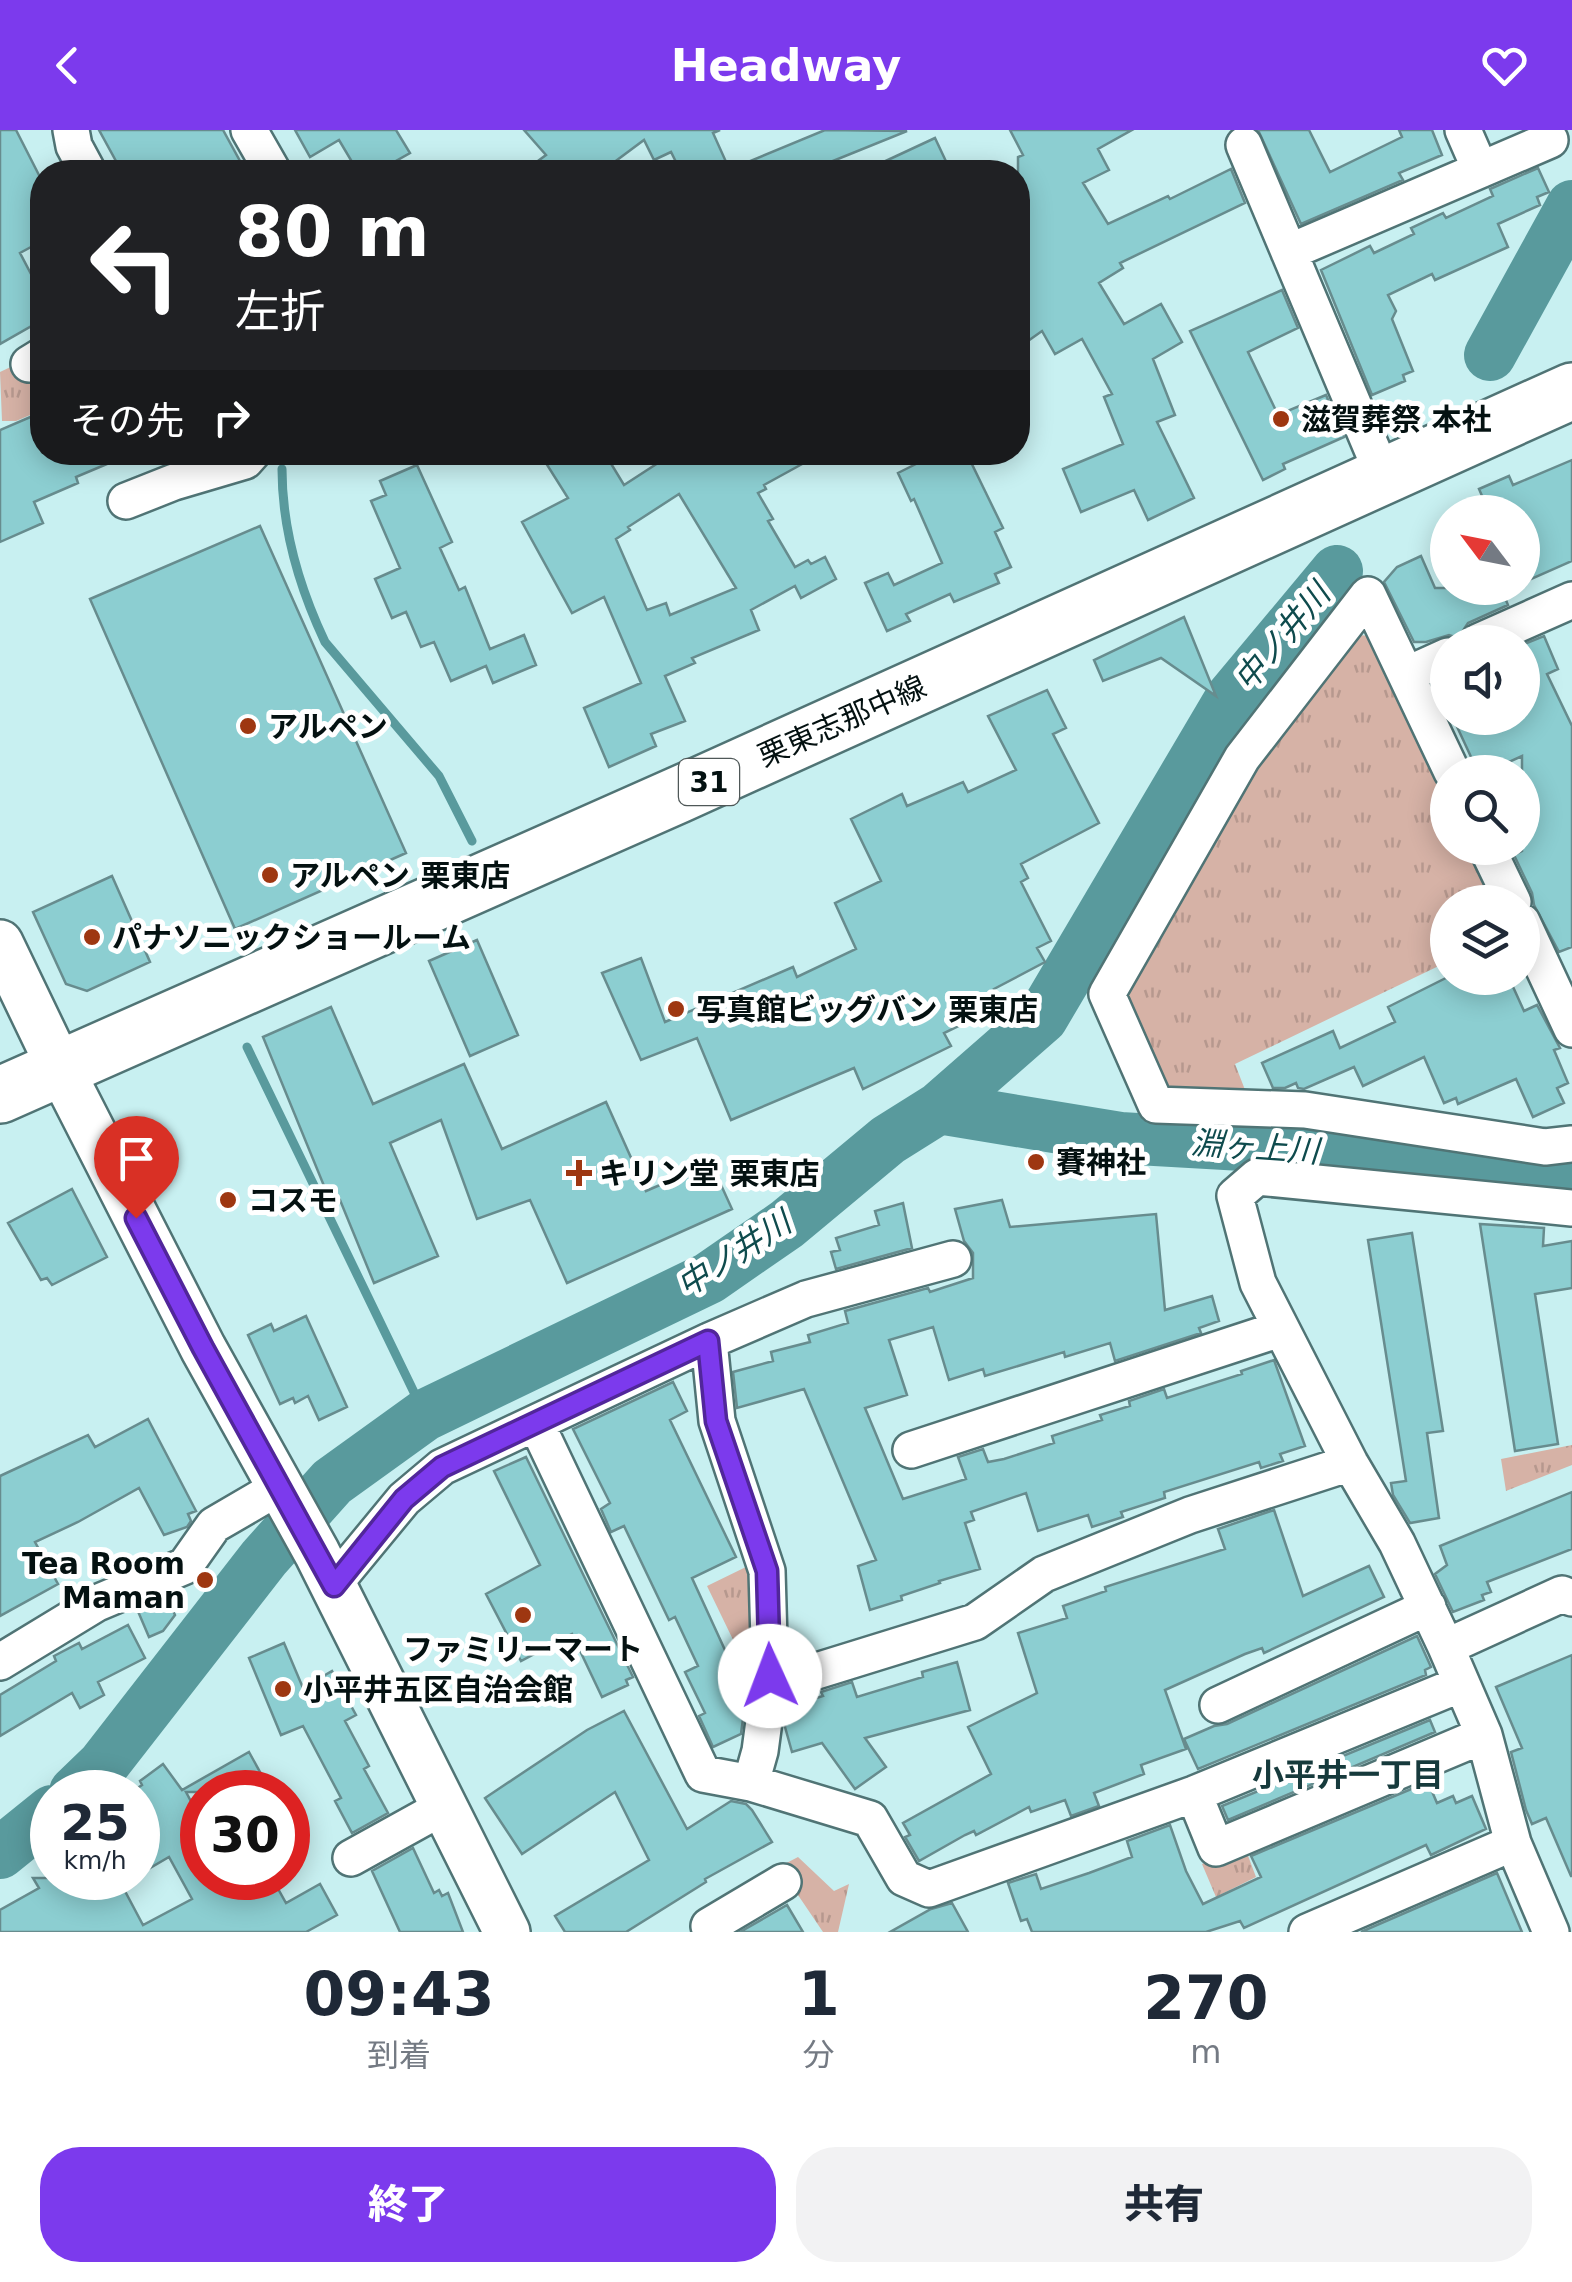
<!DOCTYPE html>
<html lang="ja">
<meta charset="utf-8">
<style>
:root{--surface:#fff;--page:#f2f2f3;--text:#1f2937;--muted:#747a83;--accent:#7c3aed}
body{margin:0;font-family:"DejaVu Sans","Noto Sans JP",sans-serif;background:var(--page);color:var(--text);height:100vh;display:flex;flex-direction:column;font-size:38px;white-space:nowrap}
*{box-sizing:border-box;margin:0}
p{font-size:32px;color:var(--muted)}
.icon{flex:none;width:55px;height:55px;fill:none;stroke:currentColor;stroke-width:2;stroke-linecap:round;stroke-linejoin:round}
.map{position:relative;height:1802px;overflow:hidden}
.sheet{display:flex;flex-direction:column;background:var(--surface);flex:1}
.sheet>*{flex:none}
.top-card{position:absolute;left:30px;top:30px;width:1000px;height:305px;border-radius:40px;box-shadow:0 5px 25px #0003;background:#202124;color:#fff;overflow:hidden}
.needle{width:65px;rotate:302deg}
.fabs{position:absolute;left:1430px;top:365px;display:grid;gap:20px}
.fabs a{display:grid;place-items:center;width:110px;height:110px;border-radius:50%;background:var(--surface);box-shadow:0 5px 25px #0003;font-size:50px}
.speed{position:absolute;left:30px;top:1640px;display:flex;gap:20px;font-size:50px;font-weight:700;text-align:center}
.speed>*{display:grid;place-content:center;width:130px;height:130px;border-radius:50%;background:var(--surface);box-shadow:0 5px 25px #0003;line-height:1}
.speed small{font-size:25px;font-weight:400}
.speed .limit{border:15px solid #d22;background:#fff;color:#111}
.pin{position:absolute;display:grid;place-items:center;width:85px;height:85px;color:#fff;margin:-102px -42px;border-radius:50% 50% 50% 0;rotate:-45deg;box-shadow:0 0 10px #0007}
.pin .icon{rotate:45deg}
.me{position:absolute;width:110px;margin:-55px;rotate:358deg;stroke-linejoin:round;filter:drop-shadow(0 0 8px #0008)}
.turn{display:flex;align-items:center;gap:35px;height:210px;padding:0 40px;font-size:45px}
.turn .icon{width:130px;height:130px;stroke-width:2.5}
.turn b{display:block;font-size:70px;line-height:85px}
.then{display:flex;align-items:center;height:95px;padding:0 40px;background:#0003;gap:20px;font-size:38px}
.eta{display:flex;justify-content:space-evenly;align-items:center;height:170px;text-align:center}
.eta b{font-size:60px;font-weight:800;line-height:70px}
.primary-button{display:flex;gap:20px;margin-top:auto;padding:20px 40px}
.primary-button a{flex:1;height:115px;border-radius:40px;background:var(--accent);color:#fff;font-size:40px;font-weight:800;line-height:115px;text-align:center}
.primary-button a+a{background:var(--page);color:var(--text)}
header{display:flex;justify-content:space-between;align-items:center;height:130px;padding:0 40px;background:var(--accent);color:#fff;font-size:45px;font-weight:800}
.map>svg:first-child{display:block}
</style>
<header><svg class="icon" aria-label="back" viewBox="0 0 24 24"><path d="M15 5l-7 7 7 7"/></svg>Headway<svg class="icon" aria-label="heart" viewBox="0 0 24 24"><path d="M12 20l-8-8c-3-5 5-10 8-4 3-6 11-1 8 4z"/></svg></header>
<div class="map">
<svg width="1572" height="1802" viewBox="0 0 1572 1802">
<defs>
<pattern id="park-tufts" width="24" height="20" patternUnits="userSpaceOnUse" patternTransform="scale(2.5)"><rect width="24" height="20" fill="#d6b2a6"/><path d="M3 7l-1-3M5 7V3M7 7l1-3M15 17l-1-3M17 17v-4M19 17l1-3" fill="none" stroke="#b6988e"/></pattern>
</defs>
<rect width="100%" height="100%" fill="#c8f0f1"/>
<path fill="url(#park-tufts)" d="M19,233l12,23 11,-5v29l-26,11h-14l-2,-49z
M1357,505l17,1 73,164 1,48h21l24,54h-45l-1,60 -212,102 12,31 -71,-2 -20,-9 -35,-80 121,-226z
M1572,1315v20l-66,26 -5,-32z
M748,1436l6,7 -1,108 -46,-95z
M1244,1715l12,32 -40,20 -14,-33z
M798,1727l36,34 15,-7 -11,48h-15l-44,-65z"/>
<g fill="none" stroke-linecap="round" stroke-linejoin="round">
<path stroke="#599a9d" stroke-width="9" d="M282,339c0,59 18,120 43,173l114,134 33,65
M247,917l178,368"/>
<path stroke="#599a9d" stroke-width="52" d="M1490,225l82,-149
M939,978l181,30 192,11 179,27 81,3
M75,1662l28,-27 161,-207 68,-76 93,-67 284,-137 78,-54 101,-84 51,-32 103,-90 189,-320 106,-127
M0,1723l52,-42"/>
</g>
<path fill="#8cced1" stroke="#678c8e" stroke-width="2.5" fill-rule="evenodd" d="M0,0h16l26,51v60l-22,12 22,42v25l-42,24z
M99,0h124l23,42h-124z
M295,0h101l14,23 -14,8 7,11h-45l-19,-32 -29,17z
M524,0h196l-7,3 14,31 -18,8h-28l-10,-20 -17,8 -10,-20 -43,32h-78l23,-17z
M825,0l82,1 -84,34 3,7h-102z
M1010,0h122l-34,19 11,21 -26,13 25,41 60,-28 2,3 61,-30 14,34 -125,60 3,5 -24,15 25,41 37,-20 21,38 -29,17 22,56 -18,7 37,76 -46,22 -14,-30 -53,22 -18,-43 60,-25 -19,-47 8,-3 -30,-55 -27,15 -13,-23 -24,17v-191l5,-2z
M1258,0h51l21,42 72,-35 -3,-7h33l10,25 -43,18 4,7 -102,44z
M935,8l16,34h-89z
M1538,38l11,24 -12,5 3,8 -42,19 10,23 -73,33 -3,-6 -44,21 8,16 -4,8 21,52 -10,4 2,6 -33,14 -51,-125 49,-24 4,7 40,-19 -3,-6 32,-15 3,5 47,-22 -3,-7z
M1282,160l16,38 -50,24 30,63 48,-20 18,42 -61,27 2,5 -22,11 -73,-149z
M42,282v40l91,1 -57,24 2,6 -44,19 9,21 -43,19v-112z
M539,322h65l20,33 51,-33h149l-60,33 2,4 -8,4 15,26 -5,2 27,46 13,-7 3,4 14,-7 11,22 -35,19 -6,-12 -44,24 8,20 -67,28 3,5 -30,13 20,45 -34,13 5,12 -47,21 -25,-59 57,-25 -37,-86 -32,16 -50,-91 46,-24zM679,364l57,94 -66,27 -4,-12 -19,7 -31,-71 14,-9 -2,-3z
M940,322h26l37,76 -8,4 16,35 -16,7 4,9 -45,19 -4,-8 -44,20 4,7 -23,10 -22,-48 23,-10 6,12 48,-22 -28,-64 -3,2 -13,-28z
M1572,330v101l-50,22v-71h-33l-10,-23 30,-13 4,9z
M417,335l35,77 -12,6 19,42 6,-3 25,62 34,-14 12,30 -43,18 -7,-17 -35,15 -17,-39 -13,5 -15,-35 -14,6 -17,-39 25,-11 -29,-67 15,-6 -6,-14z
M260,396l146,327 -171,76 -145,-330z
M1421,426l14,32h66l7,17 -40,18 -10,15 -9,-3 -23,7h-12l-30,-60 13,-15z
M1184,487l32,79 -55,-38 -58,23 -9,-21z
M1544,506l14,33 -11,5 25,52v221l-13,5 -25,-47 -2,-12 -18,-38 8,-4v-95l-35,16h-9l-25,-54h69v-73z
M1047,560l19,38 -13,6 46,89 -78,41 7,14 -7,4 30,59 -14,7 8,14 -51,27 8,16 -58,28 7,13 -88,43 -9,-21 -123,52 -34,-82 -56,22 -39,-87 39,-15 24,64 128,-55 4,10 59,-28 -21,-46 46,-22 -30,-62 51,-25 5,12 56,-24 5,10 48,-22 -28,-54z
M112,746l38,86 -63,29 -21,-7 -33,-72z
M477,810l41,95 -48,21 -41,-95z
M1446,848h63l15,33 13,-6 23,43 -6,2 14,33 -11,5 7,15 -31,14 -17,-38 -58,25 -2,-6 -12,5 -20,-46 -61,29 -9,-19 -50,22 -6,-1 -2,-5 -11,5h-12l-11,-25 71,-32 7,17 55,-26 -7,-15z
M331,877l42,97 91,-40 38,85 104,-47 40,89 65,-28 21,46 -165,74 -37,-83 -53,19 -36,-99 -51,23 48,113 -64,27 -34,-83 -9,3 -68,-166z
M72,1059l35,68 -55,28 -5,-7 -6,2 -33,-57z
M1002,1070l8,27 146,-13 9,96 47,-14 7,25 -20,7 2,5 -86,28 -5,-18 -45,14 -1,-5 -79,24 -2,-7 -34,11 -16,-53 -44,13 18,55 -42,13 38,91 63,-20 -8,-22 25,-8 5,13 16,-3 50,-16 -2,-7 50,-16 -2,-5 30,-9 -1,-5 35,-12 3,9 75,-24 -1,-3 33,-11 31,86 -25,8 3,7 -22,7 -2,-6 -95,30 1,6 -44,14 2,5 -31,10 -4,-12 -50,16 -12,-38 -55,19 3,8 -9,3 15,46 -41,12 1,2 -39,13 1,4 -32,10 -12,-44 18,-6 -72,-171 -67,19 -4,-36 40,-11 -2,-9 39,-10 -2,-7 40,-12 -3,-12 83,-23 2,4 43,-14v-25l-9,-12 -9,-32z
M903,1073l9,45 -76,21 -5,-17 9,-2 -4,-12 43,-13 -4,-14z
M1480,1094l64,4 -1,18 29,-5v47l-37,6 23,150 -43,7z
M1412,1103l31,198 -16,2 12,85 -29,5 -17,-28 -2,-12 15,-2 -38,-241z
M306,1186l41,91 -28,13 -11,-24 -13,7 -2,-5 -13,6 -32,-69 23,-11 3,7z
M673,1252l14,29 -17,9 66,137 -44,21 54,118 -5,38 -28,13 -14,-31 6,-3 -20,-41 13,-6 -23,-49 -6,3 -45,-94 -13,6 -10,-23 9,-6 -37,-74z
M148,1289l48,92 -8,3 3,7 -4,6 -23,8 -25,-47 -61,34 -43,20 23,42 -58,32v-140l88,-41 7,12z
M526,1327l107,220 -7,3 2,5 -26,12 -30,-63 -51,27 -35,-67 54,-29 -46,-94z
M1572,1362v57l-85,33 4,10 -9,3 2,5 -31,12 -18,-38 12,-9 -7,-19z
M1274,1380l29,86 66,-30 15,31 -120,56 -2,-5 -17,6 -80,36 21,59 -45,16 3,9 -50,19 5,13 -28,10 -6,-16 -34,12 -2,-5 -53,28 -2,-4 -9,4 -46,26 -14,-24 5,-2 -7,-12 88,-49 -23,-47 69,-34 -19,-60 49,-15 -4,-12 43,-15 -1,-4 120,-38 -7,-20z
M167,1467l8,18 -12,16 -14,6 -12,-28z
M128,1495l17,33 -47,24 6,13 -24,13 -8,-15 -72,43v-41l56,-34 -2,-5 25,-13 3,6z
M1417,1506l14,31 -6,3 1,5 -228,94 -14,-30 30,-13 13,-2z
M284,1513l19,45 29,-17 24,44 -11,6 24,45 -5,3 24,44 -36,20 -17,-32 6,-3 -38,-72 -22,9 -32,-77z
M1572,1525v221h-1l-25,-58 -14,6 -6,-14 -15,-58 11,-4 -26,-61z
M957,1532l13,48 -105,28 21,29 -31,22 -33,-46 -30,9 -7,-25 2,-20 36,-11 -2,-4 31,-10 5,15 66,-20 -1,-5z
M624,1581l63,118 44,-28 15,3 6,6 20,32 -67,37 1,3 -80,50h-61l-10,-16 94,-56 -34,-68 -93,62 -37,-56 102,-68z
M1430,1590l5,12 -207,88 -6,-14z
M249,1622l22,40h-85l16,30v56h70l14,25 34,-19 17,31 -31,17h-306v-22l39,-22 -6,-10h85l25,47 49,-26 -23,-42 -31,18v-83l-5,-1 9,-6 -2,-4 23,-17 19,26z
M1428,1652l9,21 16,-7 3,7 16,-7 14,33 -55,26 -5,-10 -182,83 -4,-7 -34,11h-174l-5,-13 -6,2 -13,-38 28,-9 5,15 48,-16 43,-16 -5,-16 43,-16 16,46 17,33 58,-27 -10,-21z
M413,1718l21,45 5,-3 3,6 6,-3 15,39h-63l-28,-61z
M1497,1743l25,59h-161z
M952,1773l16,29h-78l41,-23z
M787,1775l16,27h-63z"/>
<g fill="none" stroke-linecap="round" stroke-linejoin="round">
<defs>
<path id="minor" d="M71,0l3,16 14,26
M249,0l24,42
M1463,0l17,39
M1244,15l139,330
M1289,122l261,-112
M29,234l13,-8
M126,371l48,-19 71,-21 8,-9
M1478,512l94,-42
M1406,545l42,-19
M1452,642l-84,-177 -126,163 -135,236 49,111 149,5 240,37 27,-3
M1487,718l26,54
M1522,792l50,107
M536,1293l167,351 48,9 9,-32 10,-75 -3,-105 -50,-150 -8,-80
M911,1320l369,-121
M333,1455l71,-86 38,-32 267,-126 97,-42 147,-40
M1446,1517l116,-53 10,4
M0,1532l97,-59 88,-37 29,-41 67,-39
M770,1546l24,2 181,-56 69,-48 146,-59 160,-52
M1218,1575l210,-98
M751,1653l119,36 34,59 25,11 265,-95 267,-110
M1194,1664l22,54 268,-113
M351,1728l94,-52
M709,1796l74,-44
M1307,1802l206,-89
M1551,1802l-38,-89 -29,-108 -38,-88 -49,-104 -47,-80 -92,-180 -23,-87 22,-19 315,31"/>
<path id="tertiary" d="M0,813l60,125 143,280 114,205 190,379"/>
<path id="primary" d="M0,965l678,-300 894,-404"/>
</defs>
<use href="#minor" stroke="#507475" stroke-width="40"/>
<use href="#tertiary" stroke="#507475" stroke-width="50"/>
<use href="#primary" stroke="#507475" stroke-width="60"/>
<use href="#minor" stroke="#fff" stroke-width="35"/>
<use href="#tertiary" stroke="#fff" stroke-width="45"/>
<use href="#primary" stroke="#fff" stroke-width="55"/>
</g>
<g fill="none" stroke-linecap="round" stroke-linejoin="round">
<defs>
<path id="route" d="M136,1088l67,130 131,238 70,-87 38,-32 266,-126 8,80 51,150 3,105"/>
</defs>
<use href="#route" stroke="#51269a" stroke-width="25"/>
<use href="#route" stroke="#7c3aed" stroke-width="18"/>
</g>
<g fill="#9e3711" stroke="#fff" stroke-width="4">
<circle cx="1281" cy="289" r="10"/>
<circle cx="248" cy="596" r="10"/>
<circle cx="270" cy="745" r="10"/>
<circle cx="92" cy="807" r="10"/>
<circle cx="676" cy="879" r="10"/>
<circle cx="1036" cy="1032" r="10"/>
<path d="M574 1028h10v10h10v10h-10v10h-10v-10h-10v-10h10z"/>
<circle cx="228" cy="1070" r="10"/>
<circle cx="205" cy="1450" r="10"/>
<circle cx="523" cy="1485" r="10"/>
<circle cx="283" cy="1559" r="10"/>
</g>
<g text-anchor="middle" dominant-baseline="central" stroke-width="10" stroke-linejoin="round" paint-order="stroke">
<rect fill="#fff" stroke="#4f5858" stroke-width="2.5" x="679" y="629" width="60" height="46" rx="8"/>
<g font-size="28" font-weight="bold" fill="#041111">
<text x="709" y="652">31</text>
</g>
<g font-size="30" font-weight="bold" fill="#041111" stroke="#fff" text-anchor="start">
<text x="1301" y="289">滋賀葬祭 本社</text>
<text x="268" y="596">アルペン</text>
<text x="290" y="745">アルペン 栗東店</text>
<text x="112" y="807">パナソニックショールーム</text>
<text x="696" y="879">写真館ビッグバン 栗東店</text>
<text x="1056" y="1032">賽神社</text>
<text x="599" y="1043">キリン堂 栗東店</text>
<text x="248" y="1070">コスモ</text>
<text x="185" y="1433" text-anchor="end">Tea Room<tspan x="185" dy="34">Maman</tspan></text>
<text x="523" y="1519" text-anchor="middle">ファミリーマート</text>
<text x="303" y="1559">小平井五区自治会館</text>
</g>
<g font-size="30" fill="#041111" stroke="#fff">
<text transform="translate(842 591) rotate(-24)">栗東志那中線</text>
</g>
<g font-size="32" font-style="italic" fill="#0f4b4d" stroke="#fff">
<text transform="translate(1282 507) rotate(-50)">中ノ井川</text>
<text transform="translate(1255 1017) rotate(4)">淵ヶ上川</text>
<text transform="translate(734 1124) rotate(-33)">中ノ井川</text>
</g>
<g font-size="32" font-weight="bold" fill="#163a3c" stroke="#fff">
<text x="1348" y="1645">小平井一丁目</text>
</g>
</g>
</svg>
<div class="fabs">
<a><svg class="needle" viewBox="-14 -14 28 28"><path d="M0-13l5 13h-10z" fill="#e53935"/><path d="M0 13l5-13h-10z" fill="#747a83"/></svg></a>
<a><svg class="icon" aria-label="sound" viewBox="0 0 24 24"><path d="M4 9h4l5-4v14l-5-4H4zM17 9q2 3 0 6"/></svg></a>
<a><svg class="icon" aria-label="search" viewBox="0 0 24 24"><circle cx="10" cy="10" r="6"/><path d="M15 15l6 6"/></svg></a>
<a><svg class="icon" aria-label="layers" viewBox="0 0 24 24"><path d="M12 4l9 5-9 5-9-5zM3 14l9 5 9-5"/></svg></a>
</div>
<div class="speed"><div>25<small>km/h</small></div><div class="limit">30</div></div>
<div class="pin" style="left:136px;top:1088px;background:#d93025"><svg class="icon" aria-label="arrive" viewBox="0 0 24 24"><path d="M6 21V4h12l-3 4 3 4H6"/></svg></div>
<svg class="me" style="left:770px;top:1546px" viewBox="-20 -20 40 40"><circle r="19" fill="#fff"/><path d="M0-13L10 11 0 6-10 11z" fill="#7c3aed"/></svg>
<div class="top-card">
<div class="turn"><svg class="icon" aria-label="left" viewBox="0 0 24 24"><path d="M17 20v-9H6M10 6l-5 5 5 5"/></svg><div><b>80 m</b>左折</div></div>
<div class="then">その先<svg class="icon" aria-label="right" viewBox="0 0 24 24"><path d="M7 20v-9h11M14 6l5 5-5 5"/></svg></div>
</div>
</div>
<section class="sheet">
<div class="eta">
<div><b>09:43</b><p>到着</p></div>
<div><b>1</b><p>分</p></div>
<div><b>270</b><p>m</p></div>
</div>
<div class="primary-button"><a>終了</a><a>共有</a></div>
</section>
